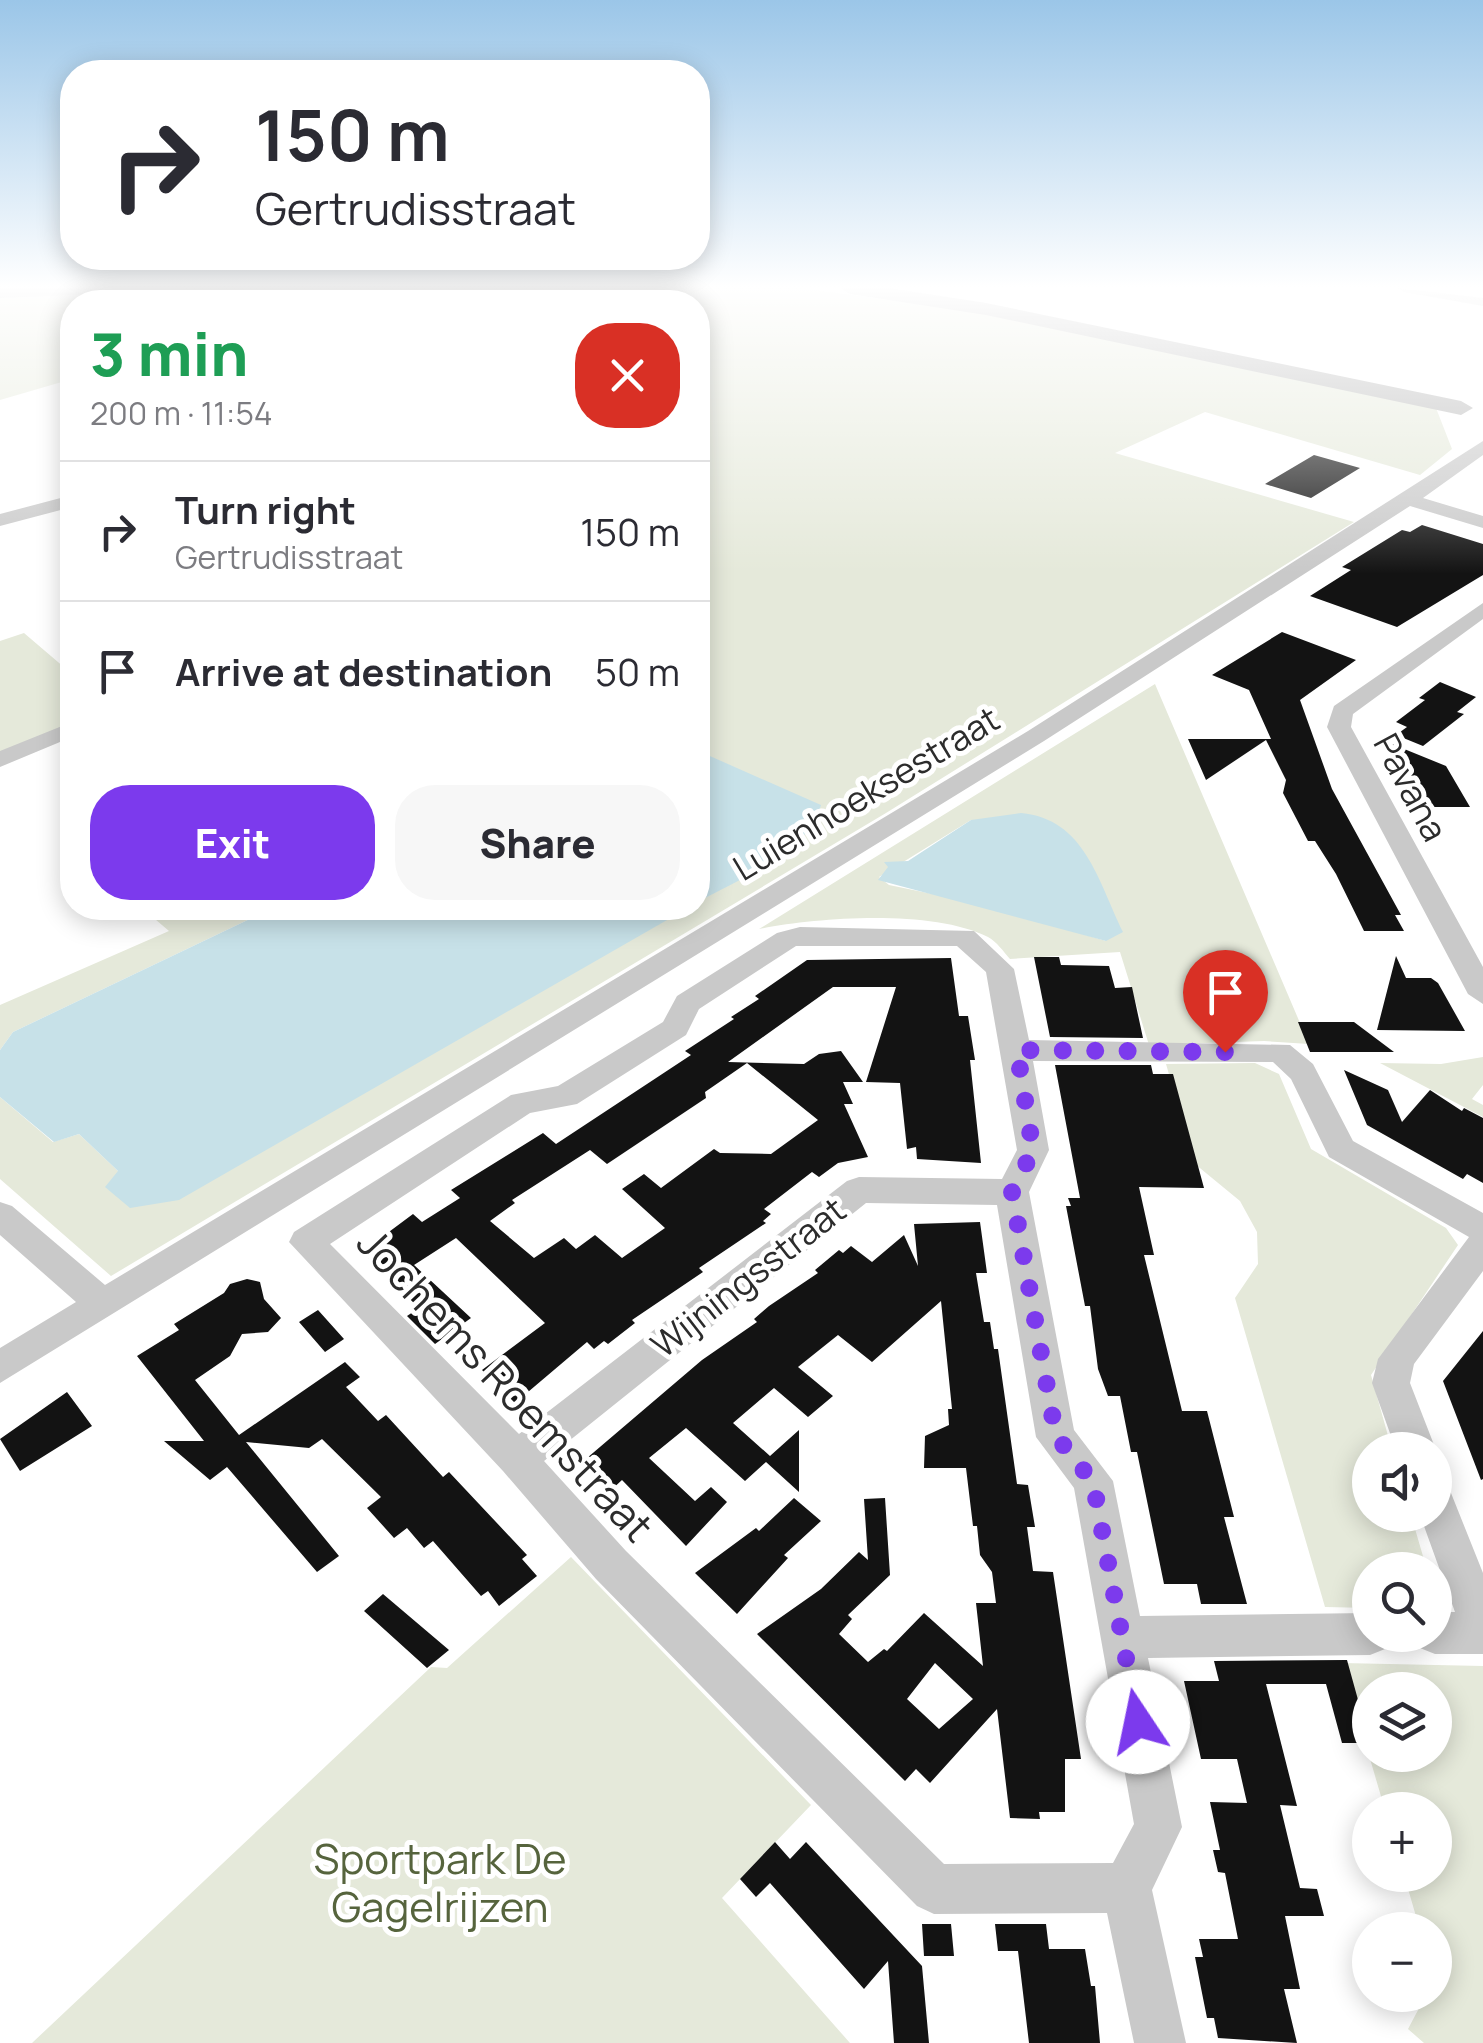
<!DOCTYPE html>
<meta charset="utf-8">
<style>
:root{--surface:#fff;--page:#f7f7f7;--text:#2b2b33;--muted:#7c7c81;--line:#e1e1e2;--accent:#7c3aed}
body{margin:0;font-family:Manrope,sans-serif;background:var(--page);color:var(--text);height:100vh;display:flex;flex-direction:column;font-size:38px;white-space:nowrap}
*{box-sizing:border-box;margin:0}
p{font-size:32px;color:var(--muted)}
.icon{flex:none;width:55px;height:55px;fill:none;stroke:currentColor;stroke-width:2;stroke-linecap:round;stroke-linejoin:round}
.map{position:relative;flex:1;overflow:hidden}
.sheet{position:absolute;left:60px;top:290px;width:650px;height:630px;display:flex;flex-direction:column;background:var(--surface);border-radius:40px;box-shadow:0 5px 25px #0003}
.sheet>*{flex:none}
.top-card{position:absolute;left:60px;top:60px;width:650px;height:210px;border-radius:40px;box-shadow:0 5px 25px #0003;background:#fff;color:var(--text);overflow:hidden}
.tools{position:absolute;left:1352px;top:1432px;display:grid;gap:20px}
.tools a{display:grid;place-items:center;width:100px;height:100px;border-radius:50%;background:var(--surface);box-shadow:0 5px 25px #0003;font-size:50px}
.pin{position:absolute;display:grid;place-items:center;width:85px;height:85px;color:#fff;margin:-102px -42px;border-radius:50% 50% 50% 0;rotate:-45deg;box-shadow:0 0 10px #0007}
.pin .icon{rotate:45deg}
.me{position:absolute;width:110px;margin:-55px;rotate:349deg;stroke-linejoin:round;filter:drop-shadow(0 0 8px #0008)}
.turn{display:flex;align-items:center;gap:35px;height:210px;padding:0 30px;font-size:45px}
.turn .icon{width:130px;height:130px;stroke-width:2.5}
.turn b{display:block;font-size:70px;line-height:85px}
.round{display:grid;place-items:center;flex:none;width:105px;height:105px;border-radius:40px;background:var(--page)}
.overview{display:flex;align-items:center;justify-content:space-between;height:170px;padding:0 30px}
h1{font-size:60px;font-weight:800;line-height:75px;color:#1e9e55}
.button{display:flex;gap:20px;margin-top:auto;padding:20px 30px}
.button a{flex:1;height:115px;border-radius:40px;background:var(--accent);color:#fff;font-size:40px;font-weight:800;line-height:115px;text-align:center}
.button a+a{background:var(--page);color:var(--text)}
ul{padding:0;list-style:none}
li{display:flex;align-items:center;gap:30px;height:140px;padding:0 30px;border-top:2px solid var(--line)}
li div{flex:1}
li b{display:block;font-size:38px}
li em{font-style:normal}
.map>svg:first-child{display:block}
</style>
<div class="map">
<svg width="1483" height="2043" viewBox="0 0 1483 2043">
<rect width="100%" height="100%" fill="#fff"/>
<path fill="#e5e9da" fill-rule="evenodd" d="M194,288h607l175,24 460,96 16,41 -32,26 -215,-63 -90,41 239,69 -468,291 -775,463 -111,-97v-82l53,45 26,-8 39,37 570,-263h10v-6l90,-52 -50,-80 -36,-17 4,-8 -8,-6v-437h-626v77l-72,21v-103z
M24,633l48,41v52l-72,31v-116z
M1155,684l154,360 -45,-3 -115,4 -29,-93 -110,7c-7,-8 -13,-17 -22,-22 -55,-28 -170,-20 -229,-8zM971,820l135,121 -125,-37 -92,-19 -10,-8z
M142,908h131l-260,124 -13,18v-45l169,-74z
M1483,1057v28l-11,14 11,6v12l-103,-54 61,1z
M1255,1063l24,11 32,75 135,79 12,17 -87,130 21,75h-22v65h41l16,55h-57v38l-45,-1 -90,-309 23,-34 -1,-32 -17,-31 -45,-37 -29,-100z
M571,1557l240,248 -89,93 128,145h-818l399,-376 16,1z
M1342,1663l141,3v377h-59l-16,-14 18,-34h9v-65h-15l-16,-55h31v-65h-50zM1370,1690h65v65h-65z"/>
<path fill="#c7e1e8" d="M698,739l9,6 -4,8 118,52c-13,49 -83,74 -123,97z
M1021,813c64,6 77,68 102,119l-17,9 -228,-61 10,-13 -4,-5 24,-1 63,-41z
M273,908h415l-509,292 -49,8 -25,-21 13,-16 -39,-37 -25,8 -54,-45v-47l13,-18z"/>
<path fill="#131313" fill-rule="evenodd" d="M1314,455l46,13 -49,30 -46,-14z
M1422,525l61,19v31l-86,52 -87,-31 41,-26 -9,-3 60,-37 8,2z
M1282,632l74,28 -56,40 32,89 69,126h-6l9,16h-40l-28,-57 -21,-33h-7l-25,-48 3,-13 -20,-40 -60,40 -18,-41h83l-22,-49 -37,-15z
M1440,682l36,15 -19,15 7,2 -41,32 -27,-11 11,-8 -11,-5 29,-22 -6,-2z
M1387,742l59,24 24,41h-56l3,-12z
M1396,956l10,22h25l7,5 27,48 -88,-1z
M1034,957h25l2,8 48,1 6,22 17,-1 11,51 -93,-1z
M951,958l8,58h9l7,44h-5l11,103 -64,-4 -1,-12 -9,2 -7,-66 -34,-1 30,-95h-63l-105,75 76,2 15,-10 22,-3 22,31h-20l10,22h-9l24,53 -30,6 -19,14 -7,-5 -48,37 7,5 -8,7 3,2 -67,45 4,4 -71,48 3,3 -27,21 -4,-3 -10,8 -7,-7 -72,61 -33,-33 63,-47 -89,-85 -42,27 57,53 -36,26 -28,-28 12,-8 -57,-56 51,-38 9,8 38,-24 -9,-8 92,-57 13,11 135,-89 -6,-4 49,-32 -3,-2 28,-18 -4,-3 52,-36zM747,1063l71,57 -47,34 -51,-1 -6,-4 -53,39 -17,-14 -22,15 43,39 -43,30 -27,-23 -19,14 -12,-11 -30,20 -44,-37 25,-18 -3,-3 78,-50 17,14 99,-66 -1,-6z
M1298,1022h56l40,30h-84z
M1055,1065h96l2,9h20l31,114 -65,-1 15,68h-10l38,156h25l27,106h-10l23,87h-46l-4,-20h-33l-27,-132h-6l-11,-56h-12l-10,-27 -8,-63h-5l-19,-100h5l-3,-8h12z
M1344,1070l44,20 14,32 28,-32 32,21 2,-3 19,10v65l-16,-9 -4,5 -96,-54z
M980,1222l7,51h-11l8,49h6l4,27h4l19,135 11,1 7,42h-8l6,44 20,1 28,187h-16v53h-26l1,7 -30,-1 -13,-109 -67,74 -14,-14 -11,12 -148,-147 64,-45 38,-37 9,8 -4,-61 21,-1 5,77 -42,40 4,4 -13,15 29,28 16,-13 3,2 37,-38 59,53 -7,-63h20l-4,-31 -12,-17 -3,-29h-4l-7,-58h-42l1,-32 24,-11 -1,-16h4l-11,-108 -69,61 -34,-27 -40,32 35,29 -25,21 -34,-29 -41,35 37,33 29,-26v62l-33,-30 -21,19 -59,-53 -37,30 46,43 16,-14 16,15 -41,44 -64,-66 -13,12 -29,-28 122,-104 55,-38 -3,-3 15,-13 49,-33 -3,-3 24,-20 4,3 8,-7 21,16 32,-27 14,31 -4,-42zM935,1663l38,36 -34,30 -32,-30z
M247,1279l13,3 4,17 17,19 -13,14 -26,2 -12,22 -35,24 44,55 106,-73 15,15 -14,10 32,34 8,-6 57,62 6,-5 78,83 -5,4 15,17 -38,30 -11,-15 -7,5 -48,-55 -9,7 -17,-20 -13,10 -27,-30 14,-11 -59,-58 -13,9 -63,-6 93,114 -22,16 -90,-105 -17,13 -46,-39h40l-67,-85 42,-26 -5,-6 50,-31 6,-9z
M318,1310l26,29 -19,13 -26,-30z
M1483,1331v148l-2,1 -38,-99z
M67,1392l25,34 -72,45 -20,-32z
M794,1498l27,23 -37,34 4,3 -51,56 -42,-41 61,-45 3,3z
M383,1594l66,56 -22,18 -63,-57z
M1347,1660l23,83h-28l-16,-59h-60l31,122 -17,-1 20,83 17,1 7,27h-39l15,73h-16l13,54 -79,-5 -4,-20h-7l-6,-30 -6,-31h8l-4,-18h39l-13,-66 -7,-1 -5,-22h7l-10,-48 37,1 -10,-44h-36l-17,-78h35l-5,-20z
M775,1842l15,17 16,-17 116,124 7,77h-35l-6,-82 -24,28 -94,-106 -14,14 -16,-18z
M922,1924h29l3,32h-30z
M995,1924h51l3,25h36l6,37h4l5,57h-71l-11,-92h-20z"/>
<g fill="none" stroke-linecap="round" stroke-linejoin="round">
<path fill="#c9c9c9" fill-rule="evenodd" d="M1397,288l86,10v8l-79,-14z
M1483,441v14l-60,43 60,18v12l-73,-22 -366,235 -1044,642v-35l76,-46 -76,-67v-33l12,4 93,79 923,-554z
M72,495v12l-72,19v-12z
M1483,603v16l-130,95 -2,13 132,240v37l-15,-10 -141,-267 7,-21z
M72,722v15l-72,30v-16z
M800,927l174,4 40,38 15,71 261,5 23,19 40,77 130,72v58l-69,93 -4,19 26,67h-40l-24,-67 6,-24 91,-122 -140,-80 -38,-78 -18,-17 -240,-1 16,89 -20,42 45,238 39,51 27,135 230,-3v22h21l-6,14 -15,6 -222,3 34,169 -30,63 34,153h-52l-27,-130 -173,1 -17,-8 -321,-327 -93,-108 -214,-229 5,-10 217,-137 47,-9 105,-64 14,-26 100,-63zM796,946h161l29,26 31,178 -15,29 -143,-2 -12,4 -328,253 -189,-190 200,-131 47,-9 109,-69 13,-26zM866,1203l131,2 39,232 38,51 60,336 -21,39 -169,1 -318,-313 -82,-90z
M1435,1483l14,5 34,85v81h-48l-15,-6 -6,-13h21v-23h20l-35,-97h15z"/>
<path fill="#b6b6b6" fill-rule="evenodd" d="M0,288h105l-10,6 -95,4z
M840,288h49l97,15 475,98 12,7 -12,7 -475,-100 -136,-21z"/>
</g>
<linearGradient id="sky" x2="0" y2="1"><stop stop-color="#9bc6e8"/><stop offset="0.5" stop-color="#fff"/><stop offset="1" stop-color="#fff" stop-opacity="0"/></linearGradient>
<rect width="1483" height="574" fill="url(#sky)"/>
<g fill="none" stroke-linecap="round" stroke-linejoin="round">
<path stroke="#7c3aed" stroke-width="18" stroke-dasharray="0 32.4" d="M1138,1722l-45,-240 -37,-46 -44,-244 21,-42 -16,-100 208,2"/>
</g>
<g text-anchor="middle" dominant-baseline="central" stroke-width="10" stroke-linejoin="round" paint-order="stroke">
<g font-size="35" fill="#2c2c2c" stroke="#fff">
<text transform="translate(1411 787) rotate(62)">Pavana</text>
<text transform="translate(866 793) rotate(-31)">Luienhoeksestraat</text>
<text transform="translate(748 1277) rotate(-38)">Wijningsstraat</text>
</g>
<g font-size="42" fill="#2c2c2c" stroke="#fff">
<text transform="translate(506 1384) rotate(47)">Jochems Roemstraat</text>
</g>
<g font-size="42" fill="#56643d" stroke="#fff">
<text x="440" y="1858">Sportpark De<tspan x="440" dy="48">Gagelrijzen</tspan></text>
</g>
</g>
</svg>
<div class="tools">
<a><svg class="icon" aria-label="sound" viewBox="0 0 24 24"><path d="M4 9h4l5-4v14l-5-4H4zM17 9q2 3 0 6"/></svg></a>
<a><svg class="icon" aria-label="search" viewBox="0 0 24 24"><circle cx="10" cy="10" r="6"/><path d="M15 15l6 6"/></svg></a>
<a><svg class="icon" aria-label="layers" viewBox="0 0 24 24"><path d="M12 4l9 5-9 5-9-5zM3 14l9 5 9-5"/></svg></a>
<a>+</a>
<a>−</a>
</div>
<div class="pin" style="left:1225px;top:1052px;background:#d93025"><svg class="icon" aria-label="arrive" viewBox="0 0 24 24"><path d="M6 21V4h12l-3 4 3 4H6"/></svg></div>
<svg class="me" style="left:1138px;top:1722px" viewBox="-20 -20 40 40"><circle r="19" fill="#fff"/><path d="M0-13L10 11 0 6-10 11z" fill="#7c3aed"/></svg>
<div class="top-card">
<div class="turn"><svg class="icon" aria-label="right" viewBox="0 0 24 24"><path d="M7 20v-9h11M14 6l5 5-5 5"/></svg><div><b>150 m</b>Gertrudisstraat</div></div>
</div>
<section class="sheet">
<div class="overview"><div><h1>3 min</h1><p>200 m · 11:54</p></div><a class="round" style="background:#d93025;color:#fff"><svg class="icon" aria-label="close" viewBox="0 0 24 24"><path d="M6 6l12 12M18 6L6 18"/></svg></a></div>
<ul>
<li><svg class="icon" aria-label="right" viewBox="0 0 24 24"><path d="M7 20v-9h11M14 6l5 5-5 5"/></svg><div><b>Turn right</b><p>Gertrudisstraat</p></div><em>150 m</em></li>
<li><svg class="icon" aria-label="arrive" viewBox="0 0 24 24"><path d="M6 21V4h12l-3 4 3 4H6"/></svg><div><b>Arrive at destination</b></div><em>50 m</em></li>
</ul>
<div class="button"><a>Exit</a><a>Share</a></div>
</section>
</div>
